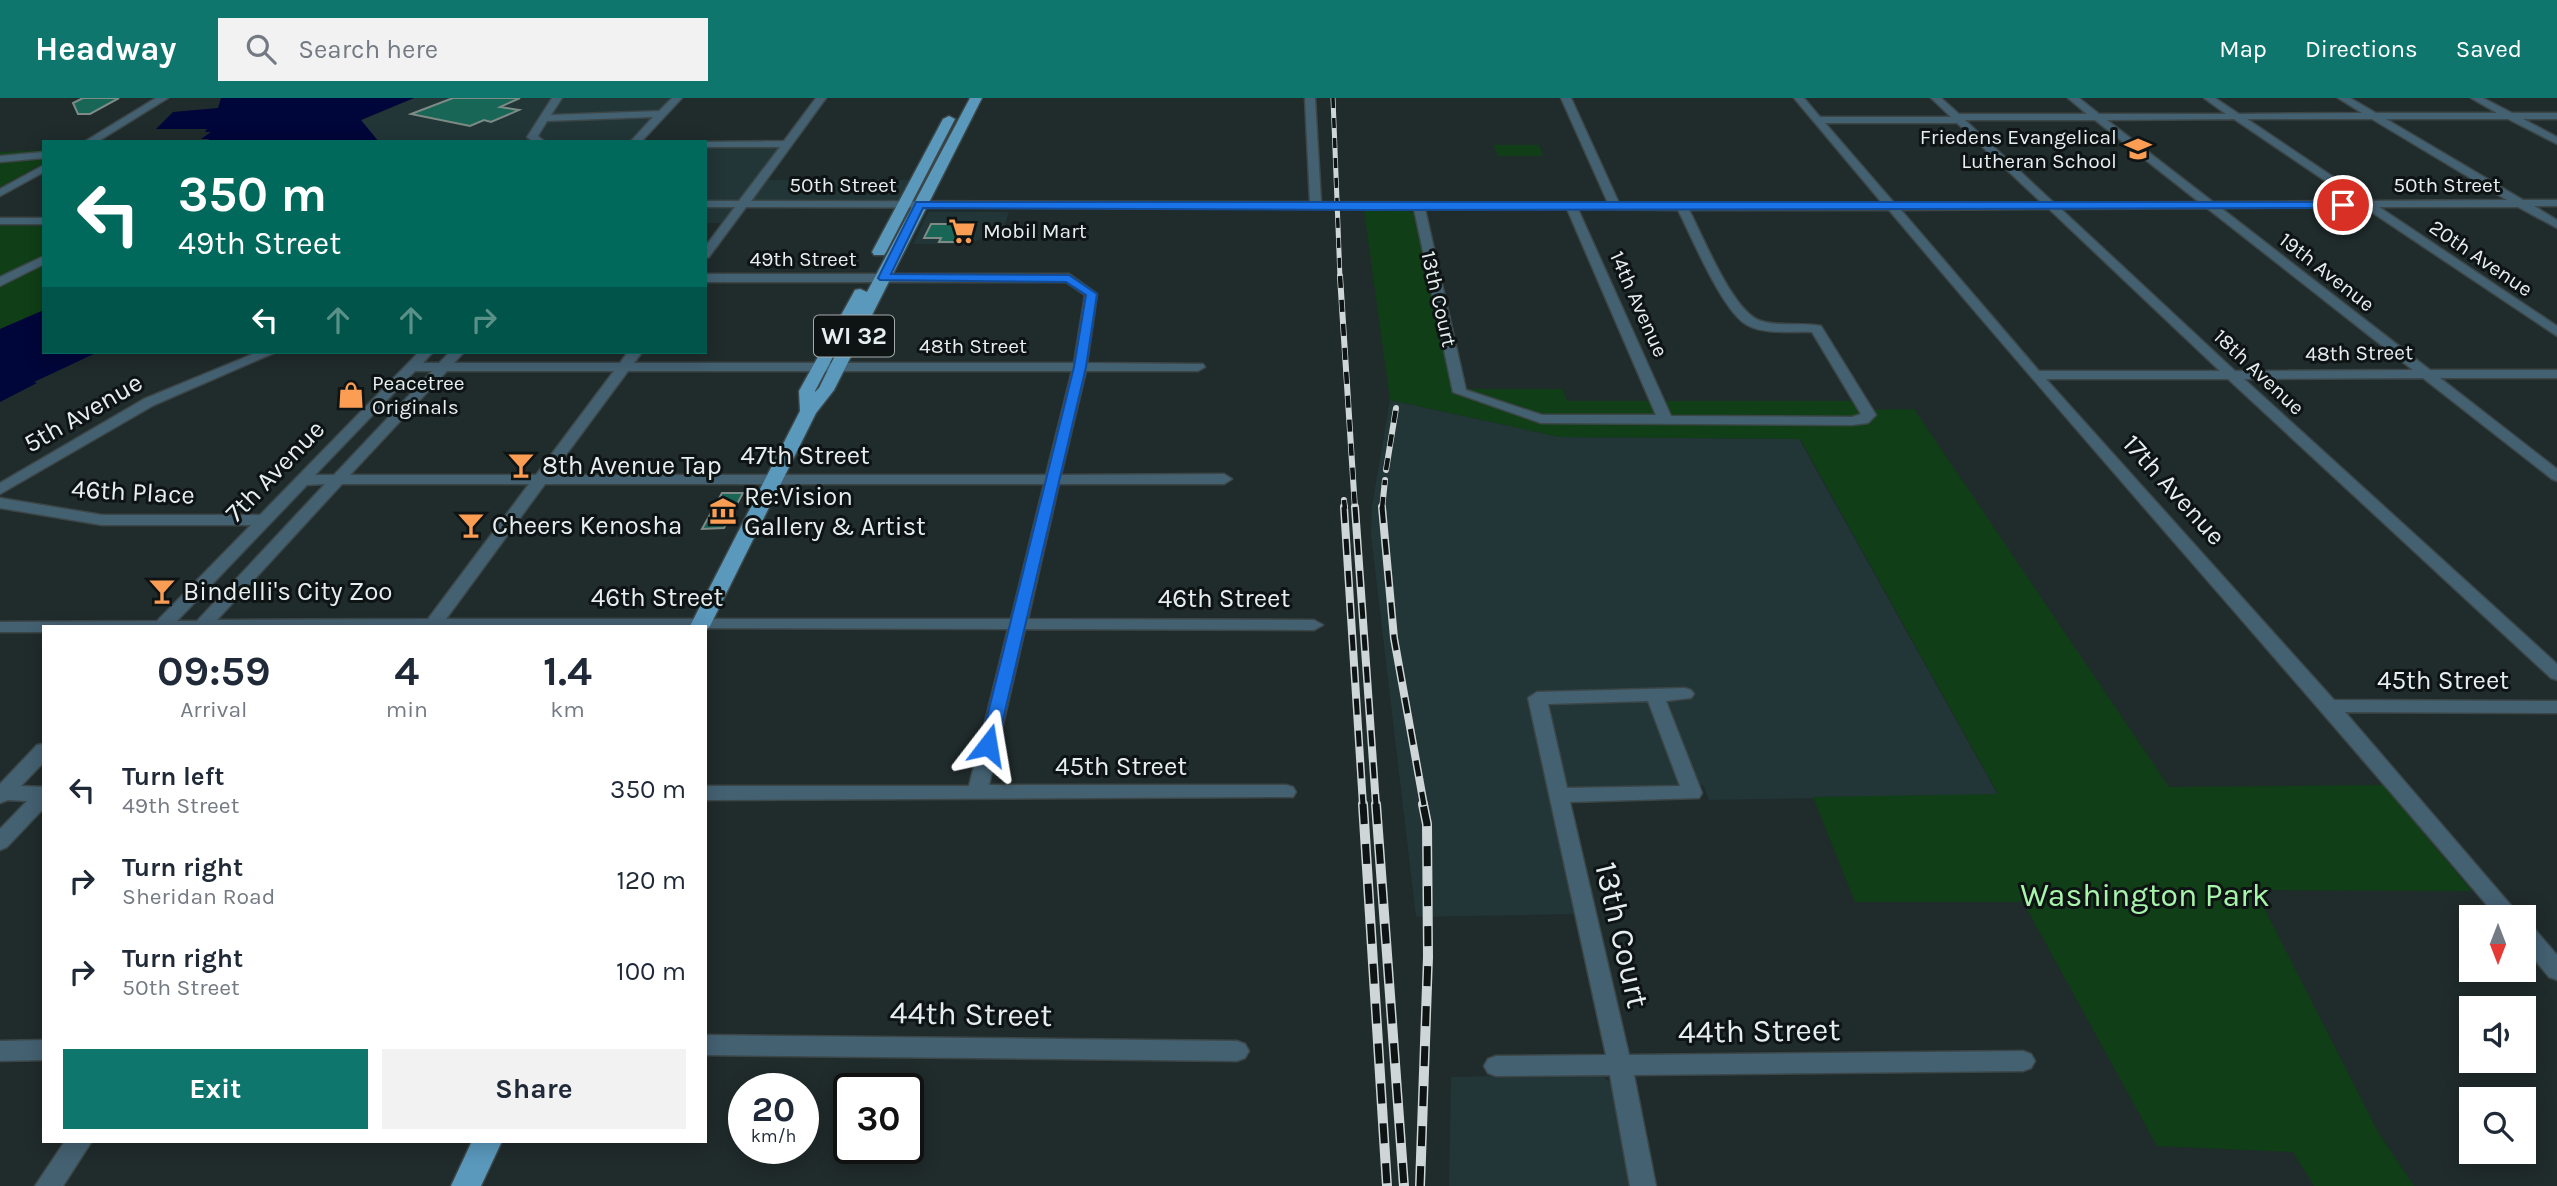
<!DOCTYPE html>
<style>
:root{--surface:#fff;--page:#f2f2f3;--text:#1f2937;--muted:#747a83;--accent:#0f766e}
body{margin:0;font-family:Karla,sans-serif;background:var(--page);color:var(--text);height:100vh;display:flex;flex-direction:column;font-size:26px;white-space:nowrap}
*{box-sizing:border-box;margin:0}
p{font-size:23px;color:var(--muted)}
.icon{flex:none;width:38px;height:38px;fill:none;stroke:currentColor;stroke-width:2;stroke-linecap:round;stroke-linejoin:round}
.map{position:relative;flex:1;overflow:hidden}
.drawer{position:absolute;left:42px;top:527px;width:665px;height:518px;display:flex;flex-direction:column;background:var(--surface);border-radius:0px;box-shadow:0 4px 18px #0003}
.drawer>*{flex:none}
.top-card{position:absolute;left:42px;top:42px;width:665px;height:214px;border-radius:0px;box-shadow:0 4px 18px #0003;background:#00695c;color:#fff;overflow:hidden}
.needle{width:46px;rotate:180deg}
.tools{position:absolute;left:2459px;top:807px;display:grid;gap:14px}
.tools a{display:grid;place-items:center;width:77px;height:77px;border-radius:0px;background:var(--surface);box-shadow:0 4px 18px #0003;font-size:35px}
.speed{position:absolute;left:728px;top:975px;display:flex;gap:14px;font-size:35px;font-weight:700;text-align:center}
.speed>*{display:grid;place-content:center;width:91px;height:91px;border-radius:50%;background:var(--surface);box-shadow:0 4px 18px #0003;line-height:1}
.speed small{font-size:18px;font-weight:400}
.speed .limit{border:4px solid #111;border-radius:10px;background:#fff;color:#111}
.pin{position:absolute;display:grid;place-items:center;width:60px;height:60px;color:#fff;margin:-30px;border:4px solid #fff;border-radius:50%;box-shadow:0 2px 7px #0007}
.me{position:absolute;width:77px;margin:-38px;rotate:14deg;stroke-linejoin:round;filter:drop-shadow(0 0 5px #0008)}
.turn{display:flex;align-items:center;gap:24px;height:147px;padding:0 21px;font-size:32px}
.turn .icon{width:91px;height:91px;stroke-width:2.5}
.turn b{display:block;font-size:49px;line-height:60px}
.lanes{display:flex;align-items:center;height:66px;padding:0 21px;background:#0003;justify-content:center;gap:35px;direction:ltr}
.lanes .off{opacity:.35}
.eta{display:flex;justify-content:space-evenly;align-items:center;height:119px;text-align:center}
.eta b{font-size:42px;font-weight:700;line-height:49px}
.primary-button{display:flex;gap:14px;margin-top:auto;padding:14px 21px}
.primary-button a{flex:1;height:80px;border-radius:0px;background:var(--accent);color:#fff;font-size:28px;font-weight:700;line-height:80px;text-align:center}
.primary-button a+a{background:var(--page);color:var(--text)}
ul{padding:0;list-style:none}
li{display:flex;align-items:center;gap:21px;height:91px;padding:0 21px}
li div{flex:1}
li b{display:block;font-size:26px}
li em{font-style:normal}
header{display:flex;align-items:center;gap:42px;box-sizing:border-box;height:98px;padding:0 35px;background:var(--accent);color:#fff}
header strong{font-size:33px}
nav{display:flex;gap:38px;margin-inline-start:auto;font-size:24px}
.search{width:490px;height:63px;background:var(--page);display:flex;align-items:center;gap:18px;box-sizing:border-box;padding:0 24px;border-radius:0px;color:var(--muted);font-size:26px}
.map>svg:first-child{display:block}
</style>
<header>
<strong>Headway</strong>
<div class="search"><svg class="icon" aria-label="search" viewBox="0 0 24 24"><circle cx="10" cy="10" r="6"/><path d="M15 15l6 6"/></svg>Search here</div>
<nav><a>Map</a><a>Directions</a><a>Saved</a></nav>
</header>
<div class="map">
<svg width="2557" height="1088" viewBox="0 0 2557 1088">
<rect width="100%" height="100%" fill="#202b2c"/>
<path fill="#223537" d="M414,0h263l-42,44h-256l-19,-21z
M705,46h82l-26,36h154l-13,25h-159l-14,18h-24z
M928,114h81l-7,21 -37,11h-52z
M1390,302l170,37 239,2 199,356 -289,5 -6,-15 -156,3 27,126 -158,3 -45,-382 1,-29z
M1585,976l18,3 8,6 21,103h-183l2,-109z"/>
<path fill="#103e16" d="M1493,47h46l4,11h-45z
M44,52v13l-44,24v-35z
M1364,112h42l8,3 38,176h111l4,12h286l6,9 55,-1 255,378 214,-2 89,106 -217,-1 124,244 35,52h-100l-21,-34 -136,-6 -134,-244h-168l-42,-105 185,-3 -198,-355 -240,-2 -170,-37z
M0,128h44v84l-44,19z"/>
<path fill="#01063a" d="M221,0h193l-53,22 18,22h-172l2,-3h-8l10,-7h-6l2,-3h-51l17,-17 45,-4z
M44,212v42h54l-64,30 3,1 -37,19v-73z"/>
<path fill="#186656" stroke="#7e8a86" stroke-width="2" d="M83,0h36l-29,16h-12l-5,-11z
M453,0h67l-20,9 19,3 -28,12 -7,-2 -14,6 -59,-12z
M931,126h45l-8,18h-29l2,-4h-17z
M722,395h21l-19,35 -22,1z"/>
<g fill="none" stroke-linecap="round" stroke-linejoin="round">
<defs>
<path id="minor" d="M156,0h12l-71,44h-13z
M552,0h10l-11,17 108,-4 13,-13h10l-41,44h-11l23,-25 -106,4 -9,15 7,6h-12l-6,-5z
M816,0h10l-75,103 559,1 -5,-104h10l6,104 287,1 -47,-105h10l48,105 264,1 -89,-106h10l16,19h131l-20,-19h10l18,16h128l-19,-16h11l20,16h127l-22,-16h11l24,16 123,-1 -24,-15h12l26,15h121l-26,-15h12l29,15h45v6h-34l34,18v7l-49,-25h-122l137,81h34v6h-23l23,14v8l-39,-21h-139l178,119v10l-193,-129 -143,1 209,162h127v8h-117l117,91v12l-5,-2 -129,-101 -179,1 313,285v16l-6,-2 -323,-299h-182l288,321 223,1v12l-212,-1 176,205h-24c-200,-237 -408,-469 -608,-707h-200c14,26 44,103 72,111 19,6 40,1 60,5l55,89 -8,8 -16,2 -311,-2 -88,-31 -39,-183 -668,-2 -37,50 -4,1v-11l30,-40h-30v-6h34l41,-54h-75v-5h-3l82,-1zM2234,21l121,82 -142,1 -106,-82zM2247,21h125l135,81 -138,1zM1965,22h130l104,82 -145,1zM1825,25h132l85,80 -147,1zM2207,110l206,162 -178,1 -174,-162zM1425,111h142l89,206h-114l-76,-25zM1578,111l100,1c14,27 44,101 69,115 19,10 44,6 65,7l49,82 -9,3 -181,-1zM2049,111l171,162h-181l-138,-161z
M44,54v6l-44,4v-6z
M44,67v7l-44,24v-7z
M0,120h44v6h-44z
M44,158v8l-44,22v-9z
M705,176h364l28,20 -10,69 116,1 2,3 -7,4h-112l-25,104 163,-1 8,5 -8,5h-165l-31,135 286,1 9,5 -9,5 -289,-1 -36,156h297l7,2 3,5 -3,5 -588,3v-14h264l39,-157 -964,-3v6h-44v-10l157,-1 94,-96h-149l-102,-17v-10l102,17h158l159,-163h14l-10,11h16l11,-11h14l-10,11h166l8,-11h14l-8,11h440l11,-68 -19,-13h-361zM415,273h17l-98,104h-19zM447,273h167l-78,104h-186zM628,273h444l-26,104h-495zM325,386l-128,137h-20l130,-136zM342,386h187l-101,135 -211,1zM545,386h499l-33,135h-565z
M258,254h18l-122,53 -154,89v-11l144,-84z
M1685,590l6,2 3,4 -3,4 -25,3 36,92 -3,5 -129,4 59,253 394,-4 8,3 4,7 -4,7 -8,3 -389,4 22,111h-26l-20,-111 -114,1 -8,-3 -4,-7 4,-7 8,-3 110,-1 -78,-357 9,-6zM1648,603l32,85 -113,2 -19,-84z
M44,646v18l-23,24 23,1v21l-37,39 -7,3v-21l27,-28 -19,-1 -8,3v-19l37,-39z
M2524,825l8,3 25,29v25l-8,-3 -25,-30z
M705,937l532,6 8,3 4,7 -4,7 -8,3 -532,-6z
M44,942v20l-44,1v-20z
M65,1043h27l-29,45h-28z"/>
<path id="major" d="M970,0h12l-148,292 -18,23 -106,213 -5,5v-5h-15l110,-215 -1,-20 56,-101 5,-1 7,3zM855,217l-36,73 -4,4v-1z
M949,18l6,3 -69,133 -2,3h-10l-2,-3 71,-133z
M472,1043h30l-21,45h-30z"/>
</defs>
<use href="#minor" stroke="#3c4647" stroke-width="3"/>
<use href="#major" stroke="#3c4647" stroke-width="3"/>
<use href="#minor" fill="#446172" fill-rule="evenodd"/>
<use href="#major" fill="#5a98bc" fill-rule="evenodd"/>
<defs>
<path id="rail-far3" d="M1333,0l7,180"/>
<path id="rail-far2" d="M1340,178l15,233
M1386,372l10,-62
M1344,402l1,9
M1382,411l3,-29"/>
<path id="rail-far1" d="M1344,409l19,298
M1355,409l21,298
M1382,409l12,131 30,167"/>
<path id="rail" d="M1363,706l24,382
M1376,706l28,382
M1420,1088l8,-229 -1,-133 -4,-20"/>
</defs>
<use href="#rail-far3" stroke="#ced6d7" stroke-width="5"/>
<use href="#rail-far2" stroke="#ced6d7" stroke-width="6"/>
<use href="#rail-far1" stroke="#ced6d7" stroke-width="8"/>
<use href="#rail" stroke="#ced6d7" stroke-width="10"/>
<use href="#rail-far3" stroke="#0e1313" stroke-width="3.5" stroke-dasharray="10" stroke-linecap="butt"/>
<use href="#rail-far2" stroke="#0e1313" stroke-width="4.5" stroke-dasharray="12" stroke-linecap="butt"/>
<use href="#rail-far1" stroke="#0e1313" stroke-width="5" stroke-dasharray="16" stroke-linecap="butt"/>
<use href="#rail" stroke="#0e1313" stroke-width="7" stroke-dasharray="20" stroke-linecap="butt"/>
</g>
<path fill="#1a73e8" stroke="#114b97" stroke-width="2" d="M916,104h1427l5,3 -5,3 -980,2 -440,-2 -32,66 178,1 28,19 -11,73 -89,378 -9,6 -8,-6 94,-378 12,-72 -20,-13 -186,-2 -2,-2z"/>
<defs>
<symbol id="school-bare" viewBox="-9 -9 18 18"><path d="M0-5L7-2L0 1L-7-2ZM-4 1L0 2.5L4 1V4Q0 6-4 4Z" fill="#fc9d54" stroke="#0e1313" stroke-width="2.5" paint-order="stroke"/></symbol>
<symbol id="supermarket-bare" viewBox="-9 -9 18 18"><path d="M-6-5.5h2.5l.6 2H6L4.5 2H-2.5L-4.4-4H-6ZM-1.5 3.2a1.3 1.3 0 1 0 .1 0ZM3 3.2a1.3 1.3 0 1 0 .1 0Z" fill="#fc9d54" stroke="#0e1313" stroke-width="2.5" paint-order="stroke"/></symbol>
<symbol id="shop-bare" viewBox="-9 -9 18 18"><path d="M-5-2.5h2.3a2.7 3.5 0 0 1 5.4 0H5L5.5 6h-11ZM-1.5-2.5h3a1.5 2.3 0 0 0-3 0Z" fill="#fc9d54" stroke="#0e1313" stroke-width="2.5" paint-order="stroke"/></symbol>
<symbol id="bar-bare" viewBox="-9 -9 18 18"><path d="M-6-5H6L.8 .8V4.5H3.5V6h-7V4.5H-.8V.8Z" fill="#fc9d54" stroke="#0e1313" stroke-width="2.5" paint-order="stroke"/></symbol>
<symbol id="museum-bare" viewBox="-9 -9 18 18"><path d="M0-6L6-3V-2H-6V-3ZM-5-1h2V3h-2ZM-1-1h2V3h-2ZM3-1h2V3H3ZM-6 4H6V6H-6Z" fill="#fc9d54" stroke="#0e1313" stroke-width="2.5" paint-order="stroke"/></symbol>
</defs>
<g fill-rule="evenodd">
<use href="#school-bare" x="2119" y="32" width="38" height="38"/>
<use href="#supermarket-bare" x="943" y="114" width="38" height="38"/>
<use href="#shop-bare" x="332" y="278" width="38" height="38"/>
<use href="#bar-bare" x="502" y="348" width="38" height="38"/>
<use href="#museum-bare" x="704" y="394" width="38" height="38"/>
<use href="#bar-bare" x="452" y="408" width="38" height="38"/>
<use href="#bar-bare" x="143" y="474" width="38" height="38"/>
</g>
<g text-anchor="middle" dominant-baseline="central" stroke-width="6" stroke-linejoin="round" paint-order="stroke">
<g font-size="21" fill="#e7eeef" stroke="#0e1313" text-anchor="start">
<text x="2117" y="39" text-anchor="end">Friedens Evangelical<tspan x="2117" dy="24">Lutheran School</tspan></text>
<text x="983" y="133">Mobil Mart</text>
<text x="372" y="285">Peacetree<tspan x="372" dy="24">Originals</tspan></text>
</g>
<g font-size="21" fill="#e7eeef" stroke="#0e1313">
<text x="843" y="87">50th Street</text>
<text x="2447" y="87">50th Street</text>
<text transform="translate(2481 160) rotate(34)">20th Avenue</text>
<text x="803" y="161">49th Street</text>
<text transform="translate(2327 174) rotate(38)">19th Avenue</text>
<text transform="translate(1439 201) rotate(77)">13th Court</text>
<text transform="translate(1639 206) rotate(66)">14th Avenue</text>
<text x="973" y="248">48th Street</text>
<text transform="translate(2359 255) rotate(-1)">48th Street</text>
<text transform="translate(2259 274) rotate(43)">18th Avenue</text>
</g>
<rect fill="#0e1313" stroke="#a6acad" stroke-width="2" x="814" y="217.5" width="80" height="41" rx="5"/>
<g font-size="24" font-weight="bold" fill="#e7eeef">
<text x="854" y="238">WI 32</text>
</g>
<g font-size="26" fill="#e7eeef" stroke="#0e1313">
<text transform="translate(83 315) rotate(-30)">5th Avenue</text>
<text x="805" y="357">47th Street</text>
<text transform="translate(275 373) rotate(-46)">7th Avenue</text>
<text transform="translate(2174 392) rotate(48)">17th Avenue</text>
<text transform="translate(133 394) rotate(3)">46th Place</text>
<text x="657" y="499">46th Street</text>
<text x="1224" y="500">46th Street</text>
<text x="2443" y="582">45th Street</text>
<text x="1121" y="668">45th Street</text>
</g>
<g font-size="26" fill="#e7eeef" stroke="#0e1313" text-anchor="start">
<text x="542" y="367">8th Avenue Tap</text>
<text x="744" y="398">Re:Vision<tspan x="744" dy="30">Gallery &amp; Artist</tspan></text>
<text x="492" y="427">Cheers Kenosha</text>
<text x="183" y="493">Bindelli's City Zoo</text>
</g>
<g font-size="32" fill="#a7f5aa" stroke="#0e1313">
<text x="2145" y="797">Washington Park</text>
</g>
<g font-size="32" fill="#e7eeef" stroke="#0e1313">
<text transform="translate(1622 837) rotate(77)">13th Court</text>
<text transform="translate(971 916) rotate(1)">44th Street</text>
<text transform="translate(1759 933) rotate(-1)">44th Street</text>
</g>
</g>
</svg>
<div class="tools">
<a><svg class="needle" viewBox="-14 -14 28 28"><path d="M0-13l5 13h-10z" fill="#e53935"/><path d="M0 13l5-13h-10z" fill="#747a83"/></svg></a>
<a><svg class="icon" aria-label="sound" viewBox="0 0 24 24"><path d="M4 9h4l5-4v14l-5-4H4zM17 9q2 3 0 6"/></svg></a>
<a><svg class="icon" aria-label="search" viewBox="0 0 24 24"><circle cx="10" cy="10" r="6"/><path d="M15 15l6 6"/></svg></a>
</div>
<div class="speed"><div>20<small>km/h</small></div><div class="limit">30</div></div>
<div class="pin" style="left:2343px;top:107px;background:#d93025"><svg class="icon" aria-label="arrive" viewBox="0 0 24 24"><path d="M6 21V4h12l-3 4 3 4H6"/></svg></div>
<svg class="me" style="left:988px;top:647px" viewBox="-20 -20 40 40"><path d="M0-17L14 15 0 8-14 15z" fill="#1a73e8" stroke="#fff" stroke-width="4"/></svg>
<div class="top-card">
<div class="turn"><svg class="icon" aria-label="left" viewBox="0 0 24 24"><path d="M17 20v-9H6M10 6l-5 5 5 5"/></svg><div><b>350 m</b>49th Street</div></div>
<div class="lanes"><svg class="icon" aria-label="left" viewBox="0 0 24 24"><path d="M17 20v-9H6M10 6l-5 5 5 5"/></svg><svg class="icon off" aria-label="ahead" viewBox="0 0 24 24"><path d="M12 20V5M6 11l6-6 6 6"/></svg><svg class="icon off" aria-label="ahead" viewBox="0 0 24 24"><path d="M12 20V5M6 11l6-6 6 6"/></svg><svg class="icon off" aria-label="right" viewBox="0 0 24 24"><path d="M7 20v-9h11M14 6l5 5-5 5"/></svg></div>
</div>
<section class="drawer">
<div class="eta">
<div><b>09:59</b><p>Arrival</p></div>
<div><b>4</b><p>min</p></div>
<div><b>1.4</b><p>km</p></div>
</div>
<ul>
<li><svg class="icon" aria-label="left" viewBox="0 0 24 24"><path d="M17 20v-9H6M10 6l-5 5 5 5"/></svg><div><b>Turn left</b><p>49th Street</p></div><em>350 m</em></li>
<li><svg class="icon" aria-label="right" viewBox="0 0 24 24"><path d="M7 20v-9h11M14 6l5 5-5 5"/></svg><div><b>Turn right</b><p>Sheridan Road</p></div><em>120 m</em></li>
<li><svg class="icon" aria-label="right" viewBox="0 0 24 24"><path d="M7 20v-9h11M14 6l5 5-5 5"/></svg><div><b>Turn right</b><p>50th Street</p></div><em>100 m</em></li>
</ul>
<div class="primary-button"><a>Exit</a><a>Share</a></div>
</section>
</div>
